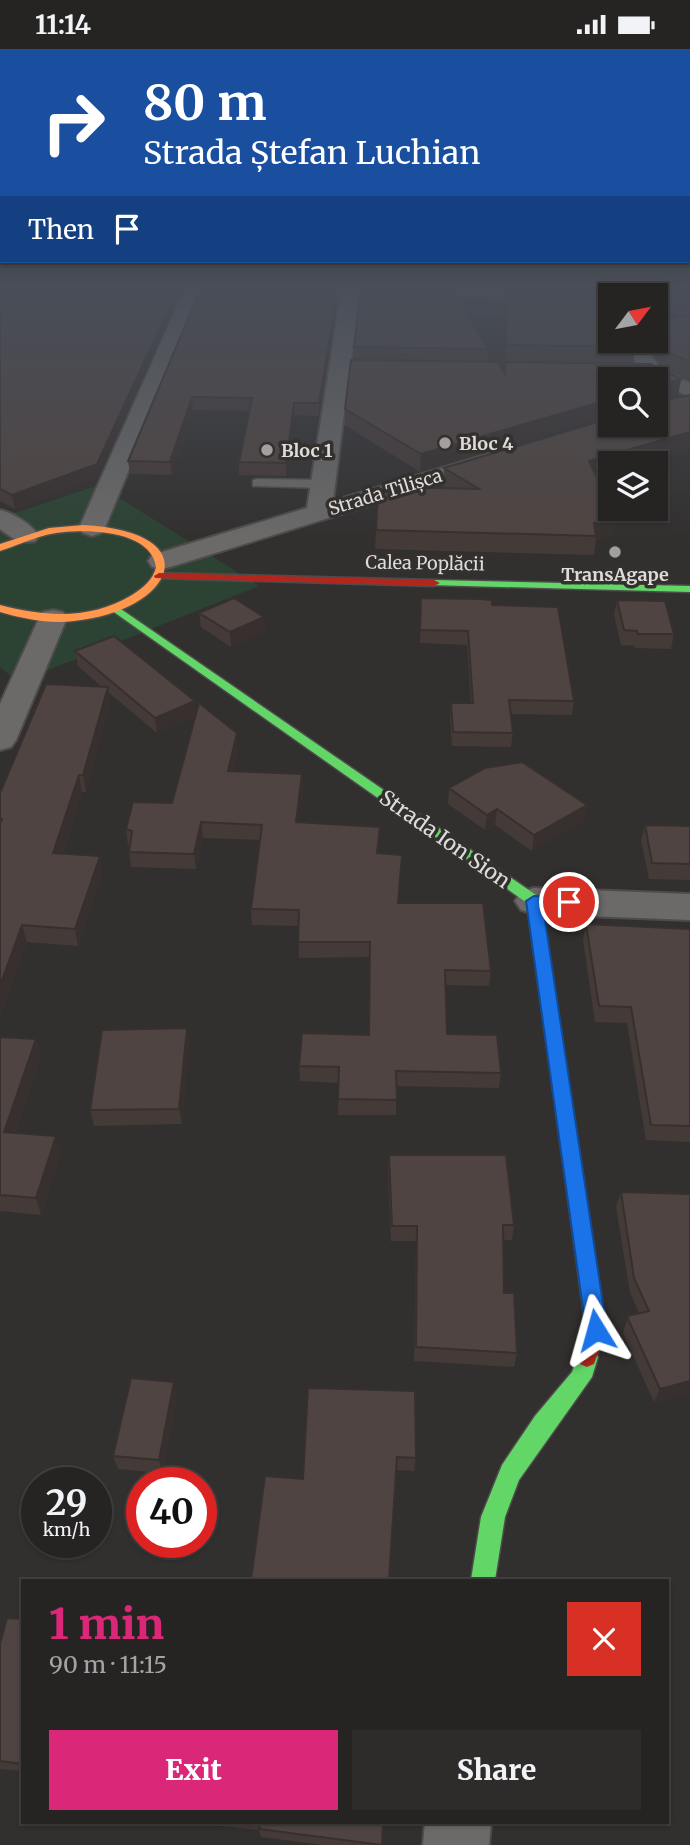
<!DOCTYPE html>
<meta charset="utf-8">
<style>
:root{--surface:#262423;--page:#2e2c2b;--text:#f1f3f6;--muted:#a4a4a6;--line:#424141;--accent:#db2777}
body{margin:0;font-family:Merriweather,serif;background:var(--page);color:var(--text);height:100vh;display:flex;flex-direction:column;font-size:26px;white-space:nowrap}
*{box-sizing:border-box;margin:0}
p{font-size:23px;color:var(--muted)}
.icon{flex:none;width:38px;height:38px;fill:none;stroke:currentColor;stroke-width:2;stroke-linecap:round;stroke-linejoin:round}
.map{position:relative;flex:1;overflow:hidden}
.panel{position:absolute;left:21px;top:1530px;width:648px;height:245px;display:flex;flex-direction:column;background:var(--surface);border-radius:0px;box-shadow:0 2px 5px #0004,0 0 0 2px var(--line)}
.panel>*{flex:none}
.hud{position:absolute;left:0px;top:0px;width:691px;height:214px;box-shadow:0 2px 5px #0004,0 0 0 2px var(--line);background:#1a4fa0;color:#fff;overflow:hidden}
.needle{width:46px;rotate:58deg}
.fabs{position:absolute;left:598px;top:234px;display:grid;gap:14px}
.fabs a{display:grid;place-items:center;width:70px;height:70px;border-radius:0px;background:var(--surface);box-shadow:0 2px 5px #0004,0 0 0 2px var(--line);font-size:35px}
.speed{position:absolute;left:21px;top:1418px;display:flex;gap:14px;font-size:35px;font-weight:700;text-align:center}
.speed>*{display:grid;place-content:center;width:91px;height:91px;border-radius:50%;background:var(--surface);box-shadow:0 2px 5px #0004,0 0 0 2px var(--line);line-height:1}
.speed small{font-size:18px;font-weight:400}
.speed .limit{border:10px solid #d22;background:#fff;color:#111}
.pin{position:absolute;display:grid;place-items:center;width:60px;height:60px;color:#fff;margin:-30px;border:4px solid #fff;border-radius:50%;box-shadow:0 2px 7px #0007}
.me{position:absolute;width:77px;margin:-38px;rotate:352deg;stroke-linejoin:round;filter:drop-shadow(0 0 5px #0008)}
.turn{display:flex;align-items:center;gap:24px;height:147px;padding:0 28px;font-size:32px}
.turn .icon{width:91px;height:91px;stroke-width:2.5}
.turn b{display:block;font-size:49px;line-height:60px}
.then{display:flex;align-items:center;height:66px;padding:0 28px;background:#0003;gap:14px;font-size:26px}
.round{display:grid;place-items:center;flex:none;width:74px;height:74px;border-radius:0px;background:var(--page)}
.overview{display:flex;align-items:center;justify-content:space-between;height:119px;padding:0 28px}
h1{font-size:42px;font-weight:800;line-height:52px;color:var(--accent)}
.cta{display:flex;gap:14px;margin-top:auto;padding:14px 28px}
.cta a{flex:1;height:80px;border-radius:0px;background:var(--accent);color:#fff;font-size:28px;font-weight:800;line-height:80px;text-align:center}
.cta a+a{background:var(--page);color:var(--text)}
.status{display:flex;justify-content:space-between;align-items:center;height:49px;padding:0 35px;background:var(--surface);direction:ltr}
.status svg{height:19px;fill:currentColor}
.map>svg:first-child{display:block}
</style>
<div class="status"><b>11:14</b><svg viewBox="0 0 49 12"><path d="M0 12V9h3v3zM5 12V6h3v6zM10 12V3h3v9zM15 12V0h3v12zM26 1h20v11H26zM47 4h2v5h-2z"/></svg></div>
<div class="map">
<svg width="690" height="1796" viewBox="0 0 690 1796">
<rect width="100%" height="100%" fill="#32302f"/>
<path fill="#2c4333" d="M99,436l160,101 -241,96 -18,-15v-149z"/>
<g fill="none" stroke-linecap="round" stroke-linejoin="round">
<defs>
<path id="lane" d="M258,430l65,1 7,4 -7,4 -70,-2v-6z"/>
<path id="street" d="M185,239h18l-98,240 -4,5 -9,3 -9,-3 -4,-5z
M342,239h18l-9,73 51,1 7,2 3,4 -3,4 -7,2 -53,-1 -16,128 162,-49 8,2 4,5 -4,5 -333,103 -9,2 -9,-2 -4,-6 4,-6 155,-47z
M375,239h188l4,4 -9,5 -174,-4z
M621,292h20l19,27 30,15v14l-44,-21z
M0,461c14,3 31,14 39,26l-4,5c-15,4 -23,-3 -35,-12z
M53,561l10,2 4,6 -51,122 -5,7 -11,3v-46l39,-86 4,-6z
M534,839l156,6v26l-156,-6 -13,-4 -6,-9 6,-9z
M425,1773h66l-2,23h-66z"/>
<path id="fast" d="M434,531l256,6v6l-260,-7 -2,-2z
M115,556l424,292 44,279 -2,6 -7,2 -7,-2 -2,-6 -38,-273 -416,-293v-4z
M587,1298l7,3 4,7 -6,20 -73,103 -14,37 -10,63h-24l10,-63 21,-52 33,-49 37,-44 8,-22z"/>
<path id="slow" d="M83,476c128,7 91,86 -9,96 -25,3 -50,-2 -74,-9v-7c46,12 90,15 132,-10 11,-7 21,-15 24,-28 -5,-40 -81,-39 -110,-32 -16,4 -30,11 -46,16v-7l49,-16z"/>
<path id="jam" d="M159,524l275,7 6,3 -6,3 -279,-8 -1,-2z
M574,1119l7,2 2,6 23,154 -12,34 -7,3 -7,-3 -4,-7 10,-27 -21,-154 2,-6z"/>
</defs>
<use href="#lane" stroke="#4d4c4b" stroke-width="3"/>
<use href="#street" stroke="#4d4c4b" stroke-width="4"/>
<use href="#fast" stroke="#4d4c4b" stroke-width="3"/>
<use href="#slow" stroke="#4d4c4b" stroke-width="3"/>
<use href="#jam" stroke="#4d4c4b" stroke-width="3"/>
<use href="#lane" fill="#6b6a69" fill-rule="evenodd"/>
<use href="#street" fill="#6b6a69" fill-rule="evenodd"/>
<use href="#fast" fill="#63d668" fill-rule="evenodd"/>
<use href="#slow" fill="#ff974d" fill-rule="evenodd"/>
<use href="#jam" fill="#b3261e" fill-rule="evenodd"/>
</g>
<path fill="#443a38" d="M0,239h184l-85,189 -84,32 -15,-8z
M201,239h139l-21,128 -25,-1 -8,61 -47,-1v-13l10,-51 -56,-1 -21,65 -42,-1 -2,-13z
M507,239h183v27l-33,1 2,2 31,-2v64l-28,-14 -19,-25h13v-45l-45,45 25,6 -3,16 -128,-2z
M354,298l134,2 -1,12 -133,-3z
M351,311l147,2 7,10 1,-10 145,2 30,15 -3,16 -21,7 33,-7v54l-53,15h-26v7l-15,5 19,40 -3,18 -16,6 -2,15 -219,-6 3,-58 16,1v-5l53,1 -4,-2 1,-18 167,-50v7h45v-45h-45v35l-191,57 -75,-47v-16z
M421,549l71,7 82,96 -2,14 -61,-1 2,19 -2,14 -59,-1 -2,-29 1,-14h20l-4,-58 -47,-2z
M617,551l57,34 -3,15 -36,-1v-2l-14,-1 -7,-30z
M199,564l65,4 1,15 -34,15 -30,-20z
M75,602l121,61 42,36 -5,23 69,3 1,15 -5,33 82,5 -2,26 24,2 -4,48 93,68 -2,15 -44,-1 2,49 54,39 -2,15 -103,-2v29h-58l1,-32 -39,-2 -1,-15 70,-31 1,-78 -71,1 -1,-32 -46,-1 -1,-16 9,-69 -57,-2 -7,31 -65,-2 -2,-15 1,-7h-2l-2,-16 46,-26 23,-86 -38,16 -49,-41 2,11 -24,89h-4l-20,62 41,19 -25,73 -51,-4 -27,75v-224l102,-106 -24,-21z
M449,739l138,17 -3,16 -52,30 -37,-26 -10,5 -37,-26z
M645,776l45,1v54l-41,-1 -8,-39z
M586,875l104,5v213l-44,-2 -19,-117 -32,-1 -12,-82z
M187,979l2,16 -7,80 -88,2 -4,-16z
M0,988l36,2 5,17 -26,77 46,20 -20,62 -41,-4z
M389,1106l125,70 -2,15h-9l1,53 13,60 -3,14 -100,-6 2,-120h-25l-3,-70z
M621,1143l69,2v199l-36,9 -31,-69 5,-17 11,-3 -9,-21 -14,-85z
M308,1339l108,70 -2,13 -18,-1 -7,110h-138l52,-101z
M177,1347l-15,77 -44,-4 -5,-13z
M23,1570v152l-23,-2v-125z
M189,1773h194l-1,23h-60l-61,-8 -2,-7z"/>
<path fill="#37302e" d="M178,239h6l-85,189 -84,32 -3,-14z
M338,239h2l-21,128v-13z
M681,330l-3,16 -22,7 1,-16z
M192,348l1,13 -21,65 -2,-13z
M611,350v16l-191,57 1,-18z
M294,354v12l-8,61v-13z
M690,383v17l-53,15h-26v7l-25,7 3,-17z
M615,467l-3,18 -16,6 -2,-17z
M264,568l1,15 -34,15 -1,-15z
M108,638l2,16 -24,89 -3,-17z
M195,652l2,15 -40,17 -2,-15z
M237,684l1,15 -8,38 -2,-15z
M302,725l1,15 -7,48v-15z
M79,726l3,17 -26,78 -3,-17z
M587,756l-3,16 -52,30 2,-16z
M497,760l-2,16 -10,5 2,-15z
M201,773l2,16 -7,31 -2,-15z
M100,807l3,17 -25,73 -3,-17z
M22,876l5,17 -27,75v-31z
M187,979l2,16 -7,80 -3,-15z
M36,990l5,17 -32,93 -5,-17z
M56,1087l5,17 -20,62 -5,-17z
M690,1332v12l-36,9 6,-13z
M174,1333l3,14 -15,77 -3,-13z"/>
<path fill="#4f4441" stroke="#37302e" stroke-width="2" d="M0,239h178l-81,176 -85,31 -12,-6z
M201,239h137l-19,115h-25l-8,60 -47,-1 13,-64 -60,-1 -22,65 -42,-1z
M361,239h91l36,61 -134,-2z
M507,239h183v11l-32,2 -2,2v-7h-45v45h21l4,6 -130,-2z
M656,267l3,2 31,-2v46l-25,-12 -9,-11z
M351,311l147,2 7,12 1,-12 145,2 30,15 -24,7v16l33,-7v37l-101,29 26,55 -21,7 2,13 -220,-6 2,-39 16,1v-5l85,2 -35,-21 167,-50v7h45v-45h-45v19l-190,55 -76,-45z
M234,549l30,19 -34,15 -31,-19z
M421,549l58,1 13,1v5l66,2 16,94 -65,-1 4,33 -60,-1 -2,-29h22l-5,-72 -48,-1z
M617,551l48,1 9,33h-36l-1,-3 -13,-1z
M114,587l81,65 -40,17 -80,-67z
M46,635l62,3 -25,88h-4l-26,78 47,3 -25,73 -53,-4 -22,61v-163l2,-4h-2v-26z
M199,654l38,30 -9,38 74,3 -6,48 84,5 -3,26 25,2 -4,48h85l8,68 -46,-1 2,64 50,1 4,38 -105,-2 1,29 -59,-1 1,-32 -40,-1 3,-33 67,2 1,-93h-72l1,-32 -48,-1 11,-84 -61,-3 -7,32 -65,-2 3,-21 -6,-2 7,-27 39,1z
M522,713l65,43 -53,30 -37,-26 -10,6 -38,-27 36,-20z
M645,776l45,1v38l-38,-1z
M586,875l104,5v197l-39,-1 -20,-118 -32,-1z
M187,979l-8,81 -89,1 12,-80z
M0,988l36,2 -32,93 52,4 -20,62 -36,-3z
M389,1106h117l8,70h-11l1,68h10l3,60 -101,-6 1,-121h-25z
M621,1143l69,2v187l-30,8 -32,-70v-3l21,-5 -15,-33z
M131,1329l43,4 -15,78 -46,-4z
M308,1339l107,3 1,67 -19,-1 -8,123h-31l-11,-1v1h-96l14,-104 38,3z
M7,1569l16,1v145l-23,-3v-117z
M253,1773h130l-1,23 -123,-16 1,-6z"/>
<linearGradient id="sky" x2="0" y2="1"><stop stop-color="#1c1a1a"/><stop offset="0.49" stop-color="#494e58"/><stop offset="1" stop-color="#494e58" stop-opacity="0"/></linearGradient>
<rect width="690" height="490" fill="url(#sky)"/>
<path fill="#1a73e8" stroke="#114b97" stroke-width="2" d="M534,847l35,1 8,5 -8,6 -26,-1 64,423 -3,7 -8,3 -7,-3 -3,-7 -60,-429z"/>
<g fill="#a2a09f" stroke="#33302e" stroke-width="2.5">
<circle cx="445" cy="394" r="7"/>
<circle cx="267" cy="401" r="7"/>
<circle cx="615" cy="503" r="7"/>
</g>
<g text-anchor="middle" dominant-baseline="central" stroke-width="7" stroke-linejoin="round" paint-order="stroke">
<g font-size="18" font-weight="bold" fill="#dedcdb" stroke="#33302e" text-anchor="start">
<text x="459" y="394">Bloc 4</text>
<text x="281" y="401">Bloc 1</text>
<text x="615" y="525" text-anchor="middle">TransAgape</text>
</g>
<g font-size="18" fill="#dedcdb" stroke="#33302e">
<text transform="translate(385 443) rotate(-17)">Strada Tilișca</text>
<text transform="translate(425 514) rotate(1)">Calea Poplăcii</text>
</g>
<g font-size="21" fill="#dedcdb" stroke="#33302e">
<text transform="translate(445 790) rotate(35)">Strada Ion Sion</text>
</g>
</g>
</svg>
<div class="fabs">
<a><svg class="needle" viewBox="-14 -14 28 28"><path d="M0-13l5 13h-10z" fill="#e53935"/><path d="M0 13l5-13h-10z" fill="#a4a4a6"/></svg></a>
<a><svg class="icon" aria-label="search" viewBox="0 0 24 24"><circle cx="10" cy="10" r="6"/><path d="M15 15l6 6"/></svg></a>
<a><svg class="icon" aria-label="layers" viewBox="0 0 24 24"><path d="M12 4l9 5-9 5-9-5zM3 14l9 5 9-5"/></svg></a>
</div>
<div class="speed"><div>29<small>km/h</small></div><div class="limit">40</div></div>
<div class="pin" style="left:569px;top:853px;background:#d93025"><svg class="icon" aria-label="arrive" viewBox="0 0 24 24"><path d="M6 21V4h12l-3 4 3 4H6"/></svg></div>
<svg class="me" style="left:596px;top:1281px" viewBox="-20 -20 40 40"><path d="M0-17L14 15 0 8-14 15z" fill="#1a73e8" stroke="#fff" stroke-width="4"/></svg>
<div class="hud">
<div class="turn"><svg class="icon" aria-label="right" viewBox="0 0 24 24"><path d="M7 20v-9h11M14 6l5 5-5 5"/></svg><div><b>80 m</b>Strada Ștefan Luchian</div></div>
<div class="then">Then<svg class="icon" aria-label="arrive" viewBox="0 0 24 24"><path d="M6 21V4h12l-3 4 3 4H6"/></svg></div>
</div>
<section class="panel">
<div class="overview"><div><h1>1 min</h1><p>90 m · 11:15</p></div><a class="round" style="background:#d93025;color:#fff"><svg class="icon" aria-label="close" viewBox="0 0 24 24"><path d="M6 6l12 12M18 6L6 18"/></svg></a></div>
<div class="cta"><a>Exit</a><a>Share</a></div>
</section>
</div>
